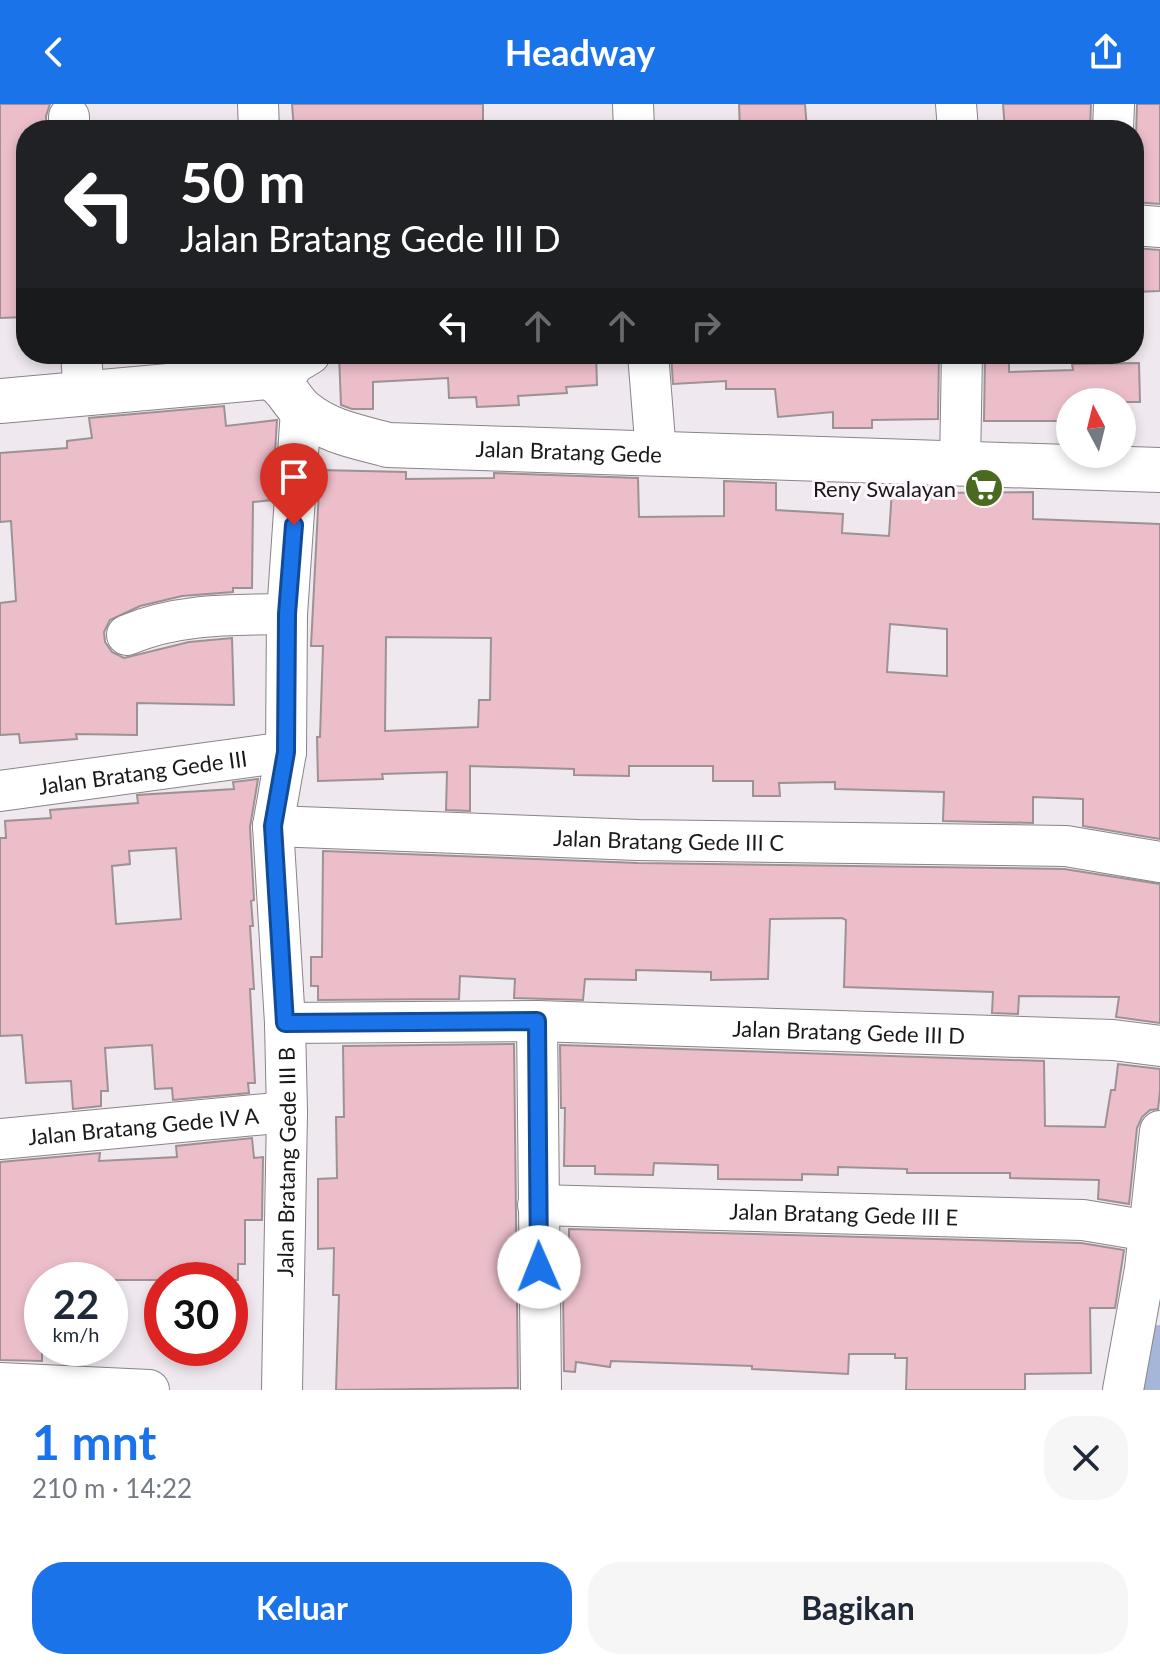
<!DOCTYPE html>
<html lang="id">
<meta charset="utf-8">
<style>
:root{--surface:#fff;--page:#f6f6f7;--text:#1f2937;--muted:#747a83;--accent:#1a73e8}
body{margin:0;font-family:Lato,sans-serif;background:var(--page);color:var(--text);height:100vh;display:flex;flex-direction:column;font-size:30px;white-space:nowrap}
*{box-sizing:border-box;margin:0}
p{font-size:26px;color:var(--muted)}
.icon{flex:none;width:44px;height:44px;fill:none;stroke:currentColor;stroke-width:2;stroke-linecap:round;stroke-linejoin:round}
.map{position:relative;height:1286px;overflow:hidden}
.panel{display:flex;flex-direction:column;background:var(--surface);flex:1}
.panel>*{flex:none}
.guide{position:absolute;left:16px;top:16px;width:1128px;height:244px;border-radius:32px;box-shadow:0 4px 12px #0003;background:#202124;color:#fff;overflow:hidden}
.needle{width:52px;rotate:353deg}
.tools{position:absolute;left:1056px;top:284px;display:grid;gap:16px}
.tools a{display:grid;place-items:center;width:80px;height:80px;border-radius:50%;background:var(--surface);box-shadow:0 4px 12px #0003;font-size:40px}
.speed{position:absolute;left:24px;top:1158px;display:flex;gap:16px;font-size:40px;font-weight:700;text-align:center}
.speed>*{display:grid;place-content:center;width:104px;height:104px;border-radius:50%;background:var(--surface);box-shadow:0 4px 12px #0003;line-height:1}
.speed small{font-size:20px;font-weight:400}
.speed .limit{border:12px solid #d22;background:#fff;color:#111}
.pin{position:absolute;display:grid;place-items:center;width:68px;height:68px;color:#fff;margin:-82px -34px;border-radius:50% 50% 50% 0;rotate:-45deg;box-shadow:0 0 8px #0007}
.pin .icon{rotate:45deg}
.me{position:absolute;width:88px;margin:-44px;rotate:359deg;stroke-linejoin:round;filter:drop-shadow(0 0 6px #0008)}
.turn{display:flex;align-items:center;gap:28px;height:168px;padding:0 32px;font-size:36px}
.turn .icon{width:104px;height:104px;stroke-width:2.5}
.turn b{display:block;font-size:56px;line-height:68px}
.lanes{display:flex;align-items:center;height:76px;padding:0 32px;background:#0003;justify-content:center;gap:40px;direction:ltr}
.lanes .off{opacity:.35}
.round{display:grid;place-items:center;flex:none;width:84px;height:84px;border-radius:32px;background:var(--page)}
.head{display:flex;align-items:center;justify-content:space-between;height:136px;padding:0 32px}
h1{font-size:48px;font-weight:700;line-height:60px;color:var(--accent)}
.button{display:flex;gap:16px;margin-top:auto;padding:16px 32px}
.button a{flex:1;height:92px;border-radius:32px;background:var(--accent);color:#fff;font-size:32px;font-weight:700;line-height:92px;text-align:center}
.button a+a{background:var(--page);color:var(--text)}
header{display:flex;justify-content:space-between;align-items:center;height:104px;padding:0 32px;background:var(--accent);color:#fff;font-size:36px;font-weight:700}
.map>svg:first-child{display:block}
</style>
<header><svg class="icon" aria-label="back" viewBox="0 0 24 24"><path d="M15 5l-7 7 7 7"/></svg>Headway<svg class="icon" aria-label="share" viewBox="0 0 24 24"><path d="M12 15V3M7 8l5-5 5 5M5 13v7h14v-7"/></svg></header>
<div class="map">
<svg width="1160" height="1286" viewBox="0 0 1160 1286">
<rect width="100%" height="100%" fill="#f0e8ef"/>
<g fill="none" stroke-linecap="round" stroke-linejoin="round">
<path stroke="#a5b6d9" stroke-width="56" d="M1154,1286l6,-37"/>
</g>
<path fill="#ebbeca" stroke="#9c9294" stroke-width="2" fill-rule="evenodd" d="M0,0h50l-4,12v14h-20v187l-26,1z
M292,0h191v24l-189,2z
M739,0h66l2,26h-67z
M1003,0h88l-1,26h-18l-1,-5 -66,5z
M1137,0h23v100l-26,-2z
M1134,144l26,2v41l-26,1z
M339,250h257l1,31 -31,2 1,6 -49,3 1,9 -42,2 -1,-10 -27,1 -1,-20 -75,4v27h-21l-11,-4z
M671,250h268l-1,65 -66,1v8h-39v-16l-55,5 -3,-28h-49v-8l-53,3z
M985,250h12v6h12v12l64,-2 -1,-6 67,-1 1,39h-70v19h-86z
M224,302l2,20 51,-6 -5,80 -19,2 -1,86h-19v4l-51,4 -42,10 -30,14 -6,12 1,10 7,10 12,6 65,-16 43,-4 2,67 -97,-2v32l-61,-1 1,5 -57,4 -1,-9 -19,1v-132l16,-2 -5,-80 -11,1v-69l67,-5v-7l25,-3 -3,-20z
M320,366l86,2v7l88,-1v-5l144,5 1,39 85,-1v-35l52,2v27l67,4 -1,19 47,3 3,-46 39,3 102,-1v27l127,5v315l-77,-13v-27l-50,-2v26l-90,-2 1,-29 -109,-3v-7l-56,1 1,13h-27v-15h-40v-15h-84v10l-55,-1v-6l-104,-3v45l-24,-1 1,-38 -65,2 1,5 -65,2 -1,-44h3l3,-91h-12zM890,520l57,5v47l-60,-4zM386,533l105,1 -1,62h-11l-1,27 -93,4z
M258,675l-8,48 4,73 -3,1 2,25h-3l4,63h-4l5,94h-7l1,10 -76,7 -1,-12 -17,1 -3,-44 -47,3 3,43h-7v15l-28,3 -2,-28 -45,2 -4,-48 -22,1v-198h6l-1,-17 46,-3 -1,-8 88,-7 -1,-8 97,-6 -1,-7zM176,744l5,71 -65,5 -4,-58 18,-2 -1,-13z
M323,747l315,12 426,6 96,15v139l-44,-6 3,-20 -100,-1 -1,18 -26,-1 1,-21 -149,-5 2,-67 -4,-2 -72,1 -2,60 -57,1v-8l-75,-2v10l-51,-1 -2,21 -69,-2 1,-19 -55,-3 -1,23 -141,1v-14h-7v-29h11z
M514,940l4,344 -182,2 3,-95h-6l1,-47 -16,1v-70l19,-1 -1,-61h8l-1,-71z
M560,941l484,16 1,65 60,1 6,-37h4l3,-26 42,5v22l-2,18 -8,1 -8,7 -5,11 -8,76 -31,-5 1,-19 -89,-2v-5h-103v-4l-69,-2v8l-36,-1v6l-84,-1v-14l-64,-2 -1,12 -58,-1v-8h-31l1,-58h-4z
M252,1034l2,20 9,-1 -1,63h-17v44h-7v16h-196v81l-42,-1v-198l100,-9 -1,8 78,-4 -1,-11z
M569,1125l512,14 43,7 -9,58h-25l1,65 -66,1v16h-119l1,-32h-12v-4h-46l-1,20 -96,-5v-3l-141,-5 -1,6 -34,-5 -1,10 -11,-1 -1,-83h6z"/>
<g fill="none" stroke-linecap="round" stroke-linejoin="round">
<defs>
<g id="minor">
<path d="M258,0l1,26"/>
<path d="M633,0l1,26"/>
<path d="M956,0l2,26"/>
<path d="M69,13v13"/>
<path d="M1113,26l1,-26"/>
<path d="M1134,121l26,2"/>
<path d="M81,250l3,39"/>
<path d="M648,250l8,99"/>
<path d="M280,278l15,-19 15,-9"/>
<path d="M960,360l2,-110"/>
<path d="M127,531c51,-22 106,-20 160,-21"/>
<path id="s1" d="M0,687l286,-39"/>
<path id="s2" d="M273,722l365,14 428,6 94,16"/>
<path d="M537,917l4,369"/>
<path id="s3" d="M285,919l252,-2 576,19 47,6"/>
<path id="s4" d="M0,1035l287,-27"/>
<path id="s5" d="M538,1101l545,15 66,11"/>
<path d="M0,1279l149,7"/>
<path id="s6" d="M282,1286l5,-278 -2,-89 -12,-197 13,-74 1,-138 14,-204"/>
<path d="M1123,1286l22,-121 15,-138"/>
</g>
<g id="major">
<path id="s7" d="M0,297l268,-24c18,6 22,24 36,35 24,20 55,25 84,33l772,25"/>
</g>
</defs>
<use href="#minor" stroke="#8a8389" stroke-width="42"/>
<use href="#major" stroke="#8a8389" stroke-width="46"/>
<use href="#minor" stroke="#fff" stroke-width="40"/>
<use href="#major" stroke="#fff" stroke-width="44"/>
</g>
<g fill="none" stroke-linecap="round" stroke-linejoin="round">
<defs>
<path id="route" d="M294,421l-7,89 -1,138 -13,74 12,197 252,-2 2,246"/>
</defs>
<use href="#route" stroke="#114b97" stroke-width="20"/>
<use href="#route" stroke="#1a73e8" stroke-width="14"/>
</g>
<defs>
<symbol id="supermarket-disc" viewBox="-11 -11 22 22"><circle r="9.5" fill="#4a6a20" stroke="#fdf6fc"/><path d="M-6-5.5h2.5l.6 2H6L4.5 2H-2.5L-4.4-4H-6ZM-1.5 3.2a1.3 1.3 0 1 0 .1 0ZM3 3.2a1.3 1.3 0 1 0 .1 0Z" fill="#fff"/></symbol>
</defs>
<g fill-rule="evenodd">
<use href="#supermarket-disc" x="962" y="362" width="44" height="44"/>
</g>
<g text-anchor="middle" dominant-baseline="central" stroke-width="6" stroke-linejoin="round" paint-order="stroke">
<g font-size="22" fill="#1b181a" stroke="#fdf6fc">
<text stroke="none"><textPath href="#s7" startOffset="592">Jalan Bratang Gede</textPath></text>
<text stroke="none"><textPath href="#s1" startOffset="144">Jalan Bratang Gede III</textPath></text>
<text stroke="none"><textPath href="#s2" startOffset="396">Jalan Bratang Gede III C</textPath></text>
<text stroke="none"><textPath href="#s3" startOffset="564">Jalan Bratang Gede III D</textPath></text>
<text stroke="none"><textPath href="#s4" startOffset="144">Jalan Bratang Gede IV A</textPath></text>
<text stroke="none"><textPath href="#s6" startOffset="228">Jalan Bratang Gede III B</textPath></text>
<text stroke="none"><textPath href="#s5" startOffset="306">Jalan Bratang Gede III E</textPath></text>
</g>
<g font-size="22" fill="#1b181a" stroke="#fdf6fc" text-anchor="end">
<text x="956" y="384">Reny Swalayan</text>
</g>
</g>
</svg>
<div class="tools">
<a><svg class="needle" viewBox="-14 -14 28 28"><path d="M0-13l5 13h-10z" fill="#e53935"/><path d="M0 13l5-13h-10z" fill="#747a83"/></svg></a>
</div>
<div class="speed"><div>22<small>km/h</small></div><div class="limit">30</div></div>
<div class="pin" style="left:294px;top:421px;background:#d93025"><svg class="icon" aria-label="arrive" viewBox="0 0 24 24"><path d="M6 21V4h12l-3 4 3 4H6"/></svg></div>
<svg class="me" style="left:539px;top:1163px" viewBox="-20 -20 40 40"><circle r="19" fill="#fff"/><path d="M0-13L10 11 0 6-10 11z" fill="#1a73e8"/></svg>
<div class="guide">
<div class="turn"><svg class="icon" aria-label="left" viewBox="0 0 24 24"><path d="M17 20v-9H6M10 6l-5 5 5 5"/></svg><div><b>50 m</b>Jalan Bratang Gede III D</div></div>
<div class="lanes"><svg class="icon" aria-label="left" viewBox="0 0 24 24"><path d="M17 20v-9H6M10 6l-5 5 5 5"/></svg><svg class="icon off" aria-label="ahead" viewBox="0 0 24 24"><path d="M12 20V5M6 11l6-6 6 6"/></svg><svg class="icon off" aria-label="ahead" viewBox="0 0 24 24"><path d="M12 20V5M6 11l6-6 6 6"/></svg><svg class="icon off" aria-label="right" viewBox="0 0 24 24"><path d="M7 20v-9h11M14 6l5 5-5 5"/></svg></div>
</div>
</div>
<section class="panel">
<div class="head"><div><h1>1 mnt</h1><p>210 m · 14:22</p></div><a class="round"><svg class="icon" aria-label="close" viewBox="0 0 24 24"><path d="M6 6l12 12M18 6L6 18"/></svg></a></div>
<div class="button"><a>Keluar</a><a>Bagikan</a></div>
</section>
